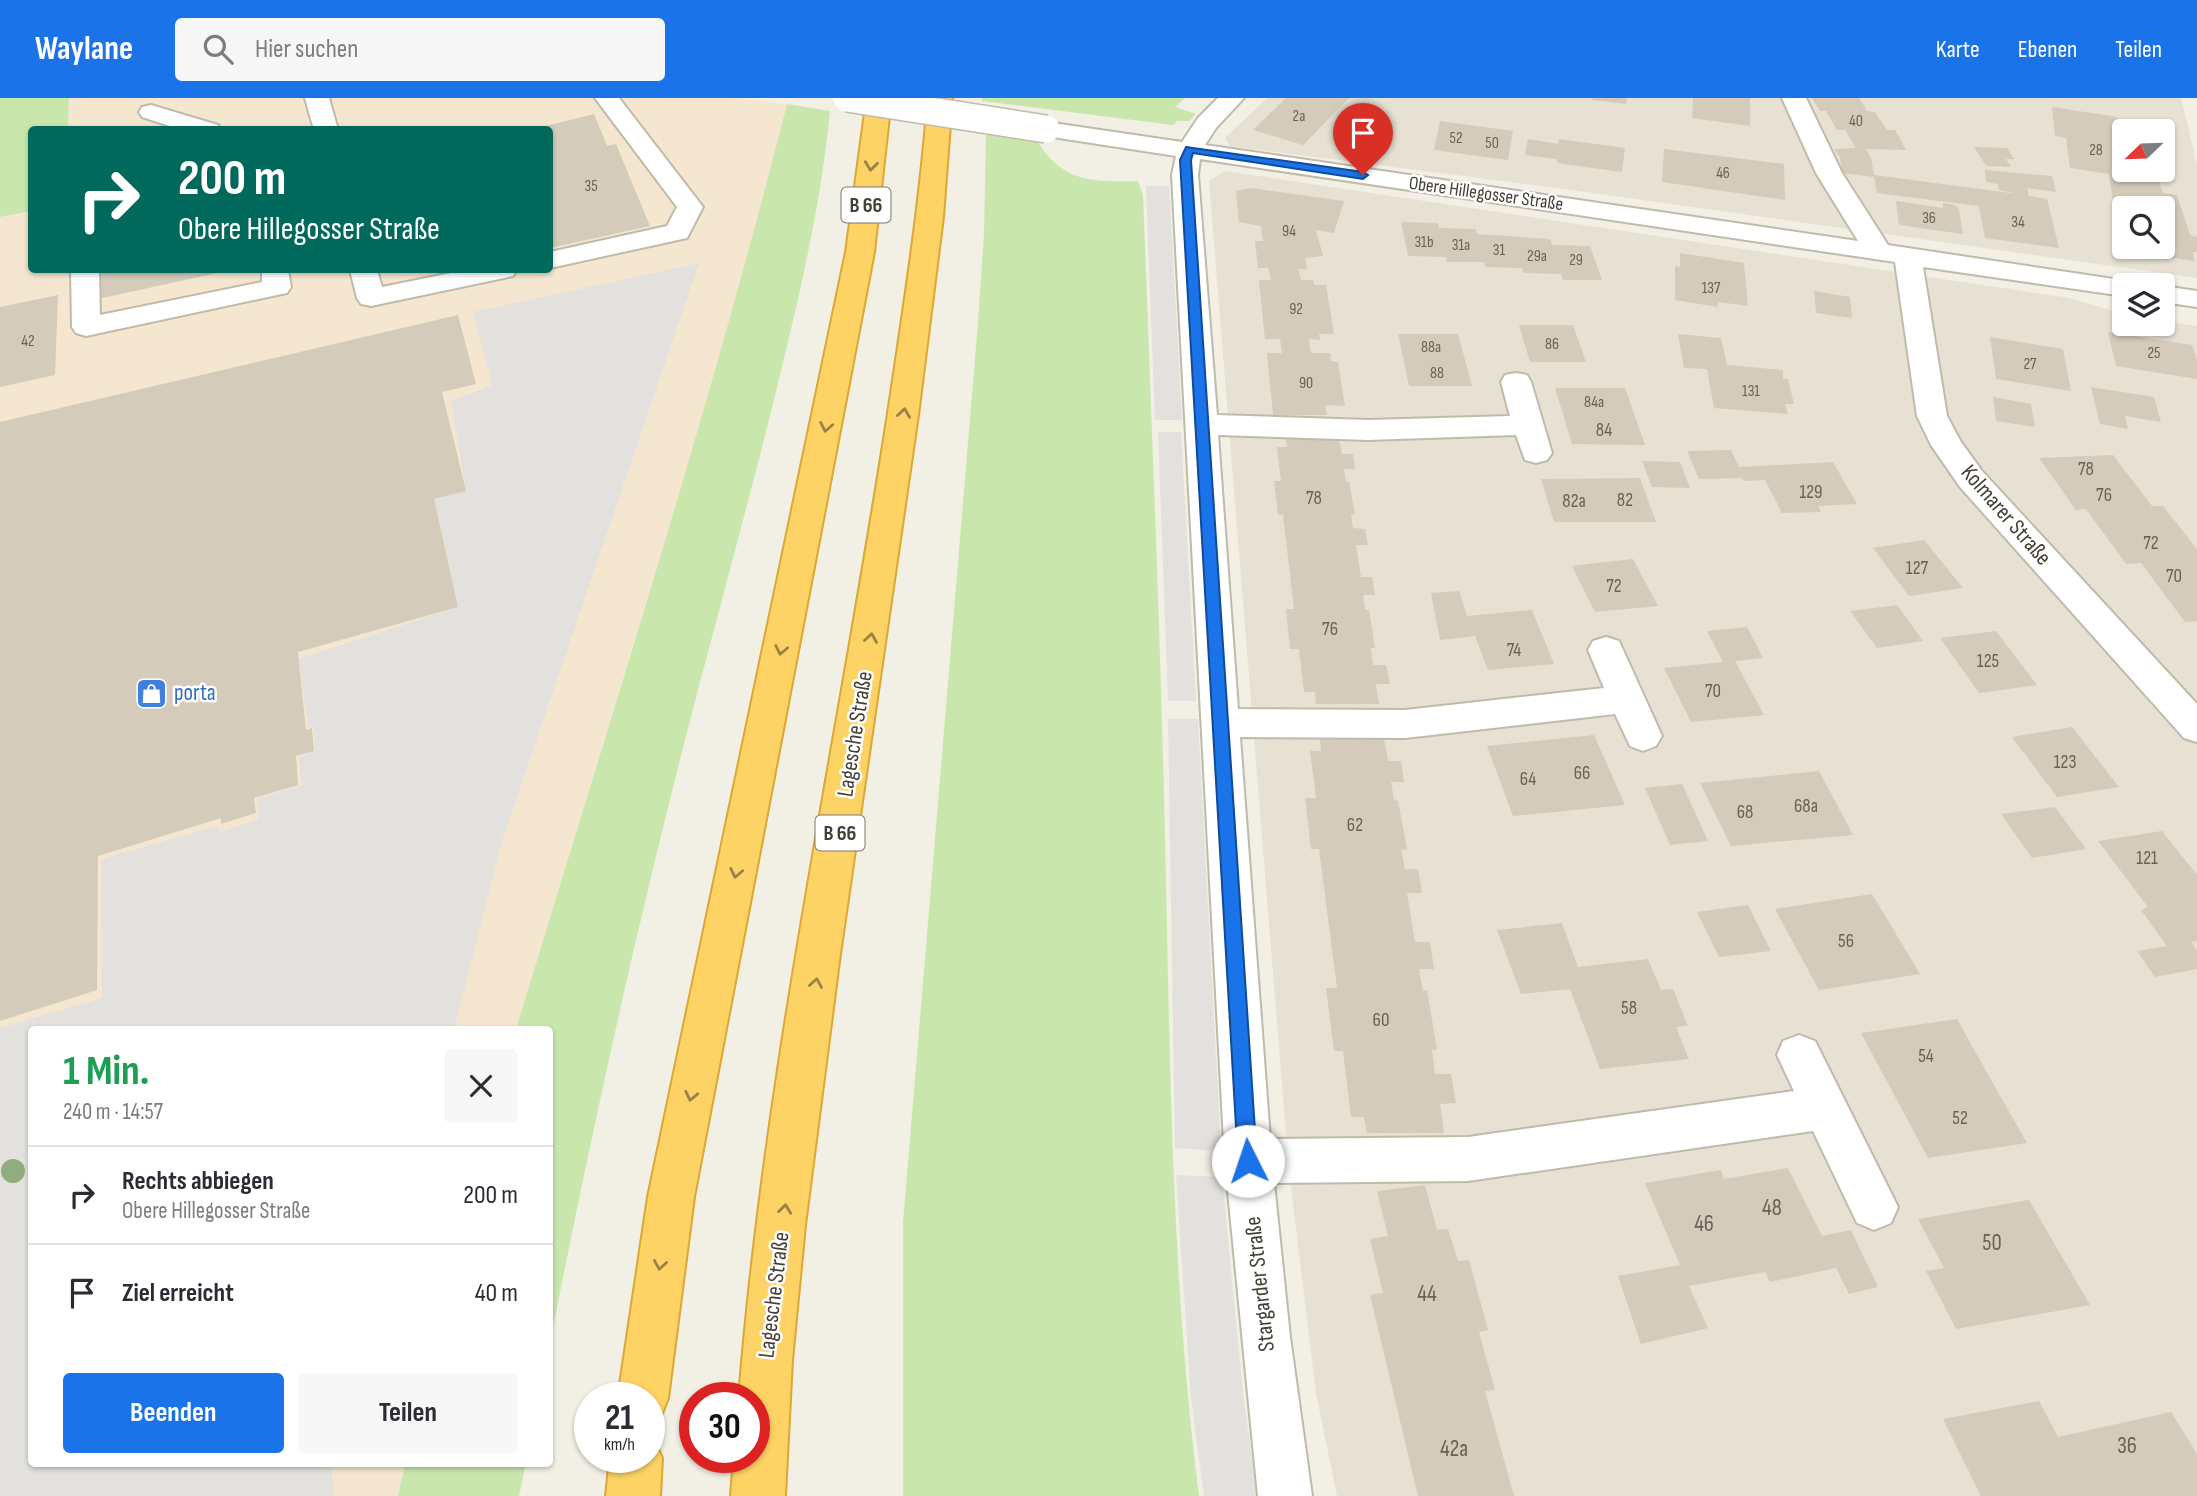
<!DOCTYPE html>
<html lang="de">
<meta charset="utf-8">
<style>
:root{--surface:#fff;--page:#f7f7f7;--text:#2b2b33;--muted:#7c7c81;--line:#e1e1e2;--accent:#1a73e8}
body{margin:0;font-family:"Sofia Sans Condensed",sans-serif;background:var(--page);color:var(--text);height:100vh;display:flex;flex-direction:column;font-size:26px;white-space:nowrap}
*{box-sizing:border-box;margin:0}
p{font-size:23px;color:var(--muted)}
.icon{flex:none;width:38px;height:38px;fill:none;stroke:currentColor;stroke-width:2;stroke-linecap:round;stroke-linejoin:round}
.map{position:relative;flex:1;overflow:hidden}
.details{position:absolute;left:28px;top:928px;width:525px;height:441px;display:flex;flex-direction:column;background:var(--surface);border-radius:7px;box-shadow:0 2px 5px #0004}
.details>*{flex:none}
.top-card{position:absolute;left:28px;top:28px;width:525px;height:147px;border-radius:7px;box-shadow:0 2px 5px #0004;background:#00695c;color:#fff;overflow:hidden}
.needle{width:46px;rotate:247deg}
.buttons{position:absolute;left:2112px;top:21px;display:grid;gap:14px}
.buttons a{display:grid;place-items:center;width:63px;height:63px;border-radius:7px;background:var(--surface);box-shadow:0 2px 5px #0004;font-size:35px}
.speed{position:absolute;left:574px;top:1284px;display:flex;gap:14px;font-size:35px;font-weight:700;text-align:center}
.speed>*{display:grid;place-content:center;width:91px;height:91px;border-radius:50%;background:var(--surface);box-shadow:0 2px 5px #0004;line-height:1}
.speed small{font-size:18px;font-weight:400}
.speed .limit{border:10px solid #d22;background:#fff;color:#111}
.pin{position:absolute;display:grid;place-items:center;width:60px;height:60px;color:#fff;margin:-72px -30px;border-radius:50% 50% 50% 0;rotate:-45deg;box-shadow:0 0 7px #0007}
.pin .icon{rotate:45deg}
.me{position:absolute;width:77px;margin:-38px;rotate:356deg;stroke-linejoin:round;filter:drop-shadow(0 0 5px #0008)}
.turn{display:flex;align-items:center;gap:24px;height:147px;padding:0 35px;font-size:32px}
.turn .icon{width:91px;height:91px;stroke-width:2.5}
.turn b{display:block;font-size:49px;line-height:60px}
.round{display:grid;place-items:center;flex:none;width:74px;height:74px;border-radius:7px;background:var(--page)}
.summary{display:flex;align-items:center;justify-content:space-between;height:119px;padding:0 35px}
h1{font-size:42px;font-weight:700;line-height:52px;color:#1e9e55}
.button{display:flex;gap:14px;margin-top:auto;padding:14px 35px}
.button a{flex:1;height:80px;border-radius:7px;background:var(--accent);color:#fff;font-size:28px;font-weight:700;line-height:80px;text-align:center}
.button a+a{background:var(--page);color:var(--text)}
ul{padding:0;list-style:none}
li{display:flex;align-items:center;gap:21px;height:98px;padding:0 35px;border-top:2px solid var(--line)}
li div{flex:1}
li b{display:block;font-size:26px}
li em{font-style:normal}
header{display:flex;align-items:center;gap:42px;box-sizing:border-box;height:98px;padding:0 35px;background:var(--accent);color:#fff}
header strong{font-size:33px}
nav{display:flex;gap:38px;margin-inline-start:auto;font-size:24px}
.search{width:490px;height:63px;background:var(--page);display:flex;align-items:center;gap:18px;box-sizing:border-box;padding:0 24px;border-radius:7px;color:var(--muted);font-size:26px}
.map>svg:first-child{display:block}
</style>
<header>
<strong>Waylane</strong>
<div class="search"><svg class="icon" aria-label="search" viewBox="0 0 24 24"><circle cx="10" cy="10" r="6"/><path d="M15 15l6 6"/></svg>Hier suchen</div>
<nav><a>Karte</a><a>Ebenen</a><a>Teilen</a></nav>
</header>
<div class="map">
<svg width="2197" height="1398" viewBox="0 0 2197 1398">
<rect width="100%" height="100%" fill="#f2efe5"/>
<path fill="#e6e1d3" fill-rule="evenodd" d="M1267,0h914l16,67v113l-633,-89 -334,-43 -5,-8zM2124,33h39v39h-39zM2124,110h39v39h-39z
M1225,73l844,127 55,16v10h39v-3l34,5v1170h-860l-21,-103 -27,-222 -80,-990z"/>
<path fill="#f5e7cf" d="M69,0h670l48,6 -32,128 -68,236 -171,561h-484v434h373l-7,33h-398v-1279l31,-6 1,59h518v-140l-482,-1z"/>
<path fill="#c9e7ad" d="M0,0h69l-1,31 -36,1 -1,81 -31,6z
M982,0h203l-10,9 21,7 -7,7h-12l-4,4 -191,-24z
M787,6l43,7c-9,92 -29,178 -51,268 -25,103 -53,205 -80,307 -57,217 -106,437 -149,657v-314h-34c93,-307 192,-613 271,-925z
M986,36l52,8c25,41 57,40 100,39l5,14c8,214 17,427 22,641 5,220 6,441 34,660h-296v-274l75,-900 6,-88z
M405,1365h121l-7,33h-121z"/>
<path fill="#e3e1dd" d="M1146,88h23l13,234h-27z
M699,165l-197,578 -48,188h-422v434h299l3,33h-334v-468l102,-30 -1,-139 116,-33 4,6 38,-13 -2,-20 44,-14 -2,-28 16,-6 -1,-24h-6l-9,-68 159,-52 -24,-108 32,-9 -15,-89 41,-16 -19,-73z
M1158,334h23l15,269h-28z
M1168,621h30l23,432 -46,-3z
M1176,1077l46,2 21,216 14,103h-53l-13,-98z"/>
<path fill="#d4cbba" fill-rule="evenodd" d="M1286,0h63l-46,47 -50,-15z
M1592,0h35l-1,6 -34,-4z
M1693,0h57v28l-58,-8z
M1812,0h47l8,13 8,1 12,18h8l11,20 -40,-1 5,9 3,17 144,19 -19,-4 -1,-6 -12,-2 -1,-12 67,6 4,16 -29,-4 2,8 18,3 12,49 -74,-10 -6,-32 -102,-13 -3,-16 -32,-4 -2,-16 -6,-8 22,-1 -11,-18h-8l-11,-19h-6z
M2052,9l65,10 7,30v23h13l2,9 20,3 4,11 14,2 13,40 7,2v15h-4l1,9 -27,-4 1,3 -48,-8 -11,-78 -39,-6 -4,-30 -11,-2zM2124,110h39v39h-39z
M594,16l13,32 9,-2 34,82 -100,22v-118l-12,-2z
M1440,23l73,10 -5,29 -74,-10z
M1528,41l30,5 1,-5 66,9 -3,24 -65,-9v-4l-32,-4z
M1974,49l33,1 7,11h-8l5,8 -25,-1z
M1664,51l120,15 1,36 -123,-18z
M1251,90l93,13 -10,32 -18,-3 7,26 -18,2 2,11h-9l3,11h12l1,5h12l8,49h-15l1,6 -11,-1 2,14h19l1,8 7,1 7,44 -20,-1 2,10h-54l-6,-62h15l-2,-14h-15l-6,-59h12l-1,-6 -2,-6h-10l-3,-27h8l-2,-15 -22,-4 -3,-31z
M1896,103l47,7v-5l12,2 4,5 4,24 -64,-9z
M1401,124l37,1 1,5 37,1 1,5 73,5 2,6 38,1 12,34h-39l-2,-6 -37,-1 -2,-5 -37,-1 -1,-5h-37l-1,-5 -38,-1z
M1680,155l64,10 4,43 -30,-4v5l-43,-7v-34l5,1z
M99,172h127v1l-128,28z
M1814,193l36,6 2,21 -36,-5z
M58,197l-3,80 -55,12v-80z
M458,217l18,69 -34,8 24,99 -32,8 24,108 -160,45 8,78 6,-2 2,23 -18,5 2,29 -44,13 2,15 -35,11v-6l-123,38 -1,134 -97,31v-599z
M1519,227h54l13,37h-56z
M2108,234l84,13 5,16v18l-81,-13z
M1398,236h60l14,52h-63z
M1678,236l43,4 6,27 56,5v9h5l6,25h-9l3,10 -74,-6 -7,-39 -23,-1z
M1990,239l73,12 8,42 -75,-12z
M2091,289l63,10 7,25 -36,-6 3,13 -28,-5z
M1555,290h70l20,57 -73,-1z
M1993,299l38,7 4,23 -39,-6z
M1286,341h53l3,15h11l2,15h-11l2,13h3l6,33 -4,-1 2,14 12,1 3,16h-12l5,32h11l3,18h-12l2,15h4l6,38h-4l2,17h13l4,19h-14l3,20h-63l-1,-12h-11l-5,-43h-9l-4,-40h8l-11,-94h-5l-4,-34h7l-4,-34h10z
M1731,352l8,17 94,-5 24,42 -39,2 3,6 -39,1 -17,-33 -21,1 -2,-3 -43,1 -12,-28z
M2113,357l39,51h11l34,43v72l-12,1 -44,-59 -15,1 -40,-55 -10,1 -37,-52z
M1642,363l38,1 10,26 -38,-1z
M1640,380l16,44h-102l-13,-43z
M1924,442l39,48 -54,8 -36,-48z
M1633,461l25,47 -63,6 -23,-46z
M1459,493l8,25 65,-6 22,54 -66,6 -13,-34 -35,4 -9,-47z
M1897,507l26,36 -46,7 -27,-37z
M1747,529l16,31 -28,3 29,54 -73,7 -27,-54 59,-6 -16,-31z
M1996,533l41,54 -58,8 -39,-55z
M2072,629l47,60 -62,10 -45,-60z
M1594,637l31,70 -112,11 -26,-70z
M1320,641h64l4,22h13l3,21h-13l3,18 4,1 9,48 -6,1 4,19h13l4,24h-15l8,49h15l4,27h-15l4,22 4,-1 10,60h-5l3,24h16l5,29 -16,1 4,29h-77l-3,-16h-13l-8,-66h-9l-8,-63h11l-18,-139h-8l-6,-51h11l-6,-47h11z
M1819,673l34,64 -122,11 -31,-63z
M1682,686l26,57 -38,4 -25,-57z
M2055,709l31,42 -54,9 -31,-44z
M2162,733l35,44v66l-6,1 6,8v19l-42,8 -18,-26 30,-5 -26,-36 7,-3 -50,-66z
M1872,796l48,80 -101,16 -44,-81z
M1748,807l23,46 -52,6 -22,-45z
M1562,825l16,44 70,-8 13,31 12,-1 15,37 -12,1 13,32 -89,10 -30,-80 -49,5 -24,-64z
M1957,921l34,61 36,63 -99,15 -67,-125z
M1788,1070l34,68 29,-6 27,57 -29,7 -13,-26 -66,14 -5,-10 -76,14 19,42 -67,16 -23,-68 62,-11 -35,-82 76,-13 3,9z
M1425,1087l12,45 11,-1 10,32 11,-1 19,70 -9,2 16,58 -10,1 29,105h-96l-48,-201 13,-2 -13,-54 18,-3 -11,-45z
M2029,1102l61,105 -134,24 -30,-58 18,-3 -26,-49z
M2039,1303l19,36 113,-25 26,42v42h-216l-38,-77z"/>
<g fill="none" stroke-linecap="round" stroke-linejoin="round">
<defs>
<path id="minor" d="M305,0h24l9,32h-24z
M595,0h24l84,109 -16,31 -137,30v-16l117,-26 10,-19z
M1218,0h26l-28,30 -11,17 653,96 -42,-68 -34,-75h24l36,75 46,72 246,37 2,3h-12v11l-201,-29 24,149 14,26 21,29 215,233v38l-13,-4 -224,-251 -29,-42 -14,-29 -22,-154 -695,-103 -2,16 19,240 151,5 142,-4 -9,-34 4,-7 11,-2 11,2 4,7 21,71 -5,7 -11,3 -11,-3 -9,-25 -148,5 -150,-5 20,274 167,1 199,-22 -16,-38 5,-9 13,-4 13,4 43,95 -6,10 -13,5 -13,-5 -15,-32 -210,24 -165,-1 30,402 198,-2 326,-46 -17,-36 6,-14 16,-6 16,6 83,166 -7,16 -17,7 -17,-7 -44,-92 -345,50 -194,2 16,154 22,159h-54l-33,-335 -53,-986 4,-19 -130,-20 -9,-2 -3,-5 3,-5 9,-2 136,20 16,-24z
M151,7l67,20 3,5h-39l-40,-13 -3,-5 3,-5z
M71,172h28l1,45 162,-33v-12h26l3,17 -4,6 -10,2 -191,41 -10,-3 -4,-6z
M350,172h27l5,17 84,-17h51l-4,6 -142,30 -10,-2 -4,-6z
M2163,188l34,5v16l-34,-5z"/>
<path id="highway" d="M867,0h24l-17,154 -180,945 -26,201 -7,18 -12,5v-23h-31l30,-201 198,-945z
M928,0h24l-9,119 -25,198 -78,539 -35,271 -13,135 -7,136h-54l3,-38h20v-60h-15c27,-342 104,-679 154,-1018 14,-94 28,-187 35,-282z
M649,1339l5,3 8,18 -2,38h-54l4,-38h39z"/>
</defs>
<use href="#minor" stroke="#c0baaa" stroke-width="4"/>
<use href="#highway" stroke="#dca835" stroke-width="4"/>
<use href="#minor" fill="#fff" fill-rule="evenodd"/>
<use href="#highway" fill="#fdd365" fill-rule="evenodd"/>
<defs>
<path id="minor-bridge" d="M847,0l199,31"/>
</defs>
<use href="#minor-bridge" stroke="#c0baaa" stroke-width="30" stroke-linecap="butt"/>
<use href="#minor-bridge" stroke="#fff" stroke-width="27"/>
</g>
<circle fill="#91ac7d" cx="13" cy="1073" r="12"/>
<defs><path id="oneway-chevron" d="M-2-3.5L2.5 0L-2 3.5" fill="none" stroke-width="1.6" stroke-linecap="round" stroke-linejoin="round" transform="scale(1.75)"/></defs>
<g stroke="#97824a">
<use href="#oneway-chevron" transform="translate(871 68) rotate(97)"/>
<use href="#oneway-chevron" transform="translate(904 315) rotate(-82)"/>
<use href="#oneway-chevron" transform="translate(826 329) rotate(101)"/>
<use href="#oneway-chevron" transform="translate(871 540) rotate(-81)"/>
<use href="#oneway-chevron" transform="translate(781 552) rotate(101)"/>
<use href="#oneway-chevron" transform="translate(736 775) rotate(101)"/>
<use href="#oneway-chevron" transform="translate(816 885) rotate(-81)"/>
<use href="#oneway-chevron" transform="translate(691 998) rotate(102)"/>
<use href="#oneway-chevron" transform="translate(785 1111) rotate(-83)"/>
<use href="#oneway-chevron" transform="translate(660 1167) rotate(99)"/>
</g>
<path fill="#1a73e8" stroke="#114b97" stroke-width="2" d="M1186,49l177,25 5,3 -5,4 -170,-26 -2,7 66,1001 -3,7 -6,2 -7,-2 -3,-7 -58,-1001z"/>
<defs>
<symbol id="shop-square" viewBox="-11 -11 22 22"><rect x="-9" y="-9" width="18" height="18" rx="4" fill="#3f7fe0" stroke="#fff"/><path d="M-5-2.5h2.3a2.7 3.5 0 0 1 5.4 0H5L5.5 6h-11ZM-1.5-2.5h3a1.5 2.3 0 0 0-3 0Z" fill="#fff"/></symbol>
</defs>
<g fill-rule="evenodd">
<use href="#shop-square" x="134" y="578" width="35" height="35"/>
</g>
<g text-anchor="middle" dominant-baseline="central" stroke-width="5" stroke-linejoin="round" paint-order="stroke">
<g font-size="16" fill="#686256">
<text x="1299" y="18">2a</text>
<text x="1856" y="23">40</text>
<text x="1456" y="40">52</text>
<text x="1492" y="45">50</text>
<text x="2096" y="52">28</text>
<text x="1723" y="75">46</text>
<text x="591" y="88">35</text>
<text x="1929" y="120">36</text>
<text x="2018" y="124">34</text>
<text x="1289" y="133">94</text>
<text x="1424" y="144">31b</text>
<text x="1461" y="147">31a</text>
<text x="1499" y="152">31</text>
<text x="1537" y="158">29a</text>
<text x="1576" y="162">29</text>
<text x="1711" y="190">137</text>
<text x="1296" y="211">92</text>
<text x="28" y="243">42</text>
<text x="1552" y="246">86</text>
<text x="1431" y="249">88a</text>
<text x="2154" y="255">25</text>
<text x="2030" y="266">27</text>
<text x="1437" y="275">88</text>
<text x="1306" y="285">90</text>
<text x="1751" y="293">131</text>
<text x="1594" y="304">84a</text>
</g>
<g font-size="19" fill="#443f34" stroke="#fff">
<text transform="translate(1486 96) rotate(8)">Obere Hillegosser Straße</text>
</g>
<g font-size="19" fill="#686256">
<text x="1604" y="332">84</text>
<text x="2086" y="371">78</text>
<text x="1811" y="394">129</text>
<text x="2104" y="397">76</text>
<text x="1314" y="400">78</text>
<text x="1625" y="402">82</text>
<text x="1574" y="403">82a</text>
<text x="2151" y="445">72</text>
<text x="1917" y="470">127</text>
<text x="2174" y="478">70</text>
<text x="1614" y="488">72</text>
<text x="1330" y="531">76</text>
<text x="1514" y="552">74</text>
<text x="1988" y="563">125</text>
<text x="1713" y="593">70</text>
<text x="2065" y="664">123</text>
<text x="1582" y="675">66</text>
<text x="1528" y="681">64</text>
<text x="1806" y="708">68a</text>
<text x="1745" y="714">68</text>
<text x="1355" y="727">62</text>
<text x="2147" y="760">121</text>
<text x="1846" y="843">56</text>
<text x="1629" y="910">58</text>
<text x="1381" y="922">60</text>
<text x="1926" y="958">54</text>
<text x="1960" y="1020">52</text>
</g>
<g fill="#fff" stroke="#7c7971" stroke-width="2">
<rect x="841.5" y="89.5" width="49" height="35" rx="5"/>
<rect x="815.5" y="717.5" width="49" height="35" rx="5"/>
</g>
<g font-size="21" font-weight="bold" fill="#443f34">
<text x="866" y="107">B 66</text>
<text x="840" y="735">B 66</text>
</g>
<g font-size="23" fill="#443f34" stroke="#fff">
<text transform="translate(2006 417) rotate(49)">Kolmarer Straße</text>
<text transform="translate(855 636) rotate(-81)">Lagesche Straße</text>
<text transform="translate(1260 1186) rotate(-96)">Stargarder Straße</text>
<text transform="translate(774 1197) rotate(-83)">Lagesche Straße</text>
</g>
<g font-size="23" fill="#366cbe" stroke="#fff" text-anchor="start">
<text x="174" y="595">porta</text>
</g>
<g font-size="23" fill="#686256">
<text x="1772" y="1110">48</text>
<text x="1704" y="1126">46</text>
<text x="1992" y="1145">50</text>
<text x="1427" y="1196">44</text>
<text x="2127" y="1348">36</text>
<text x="1454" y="1351">42a</text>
</g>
</g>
</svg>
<div class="buttons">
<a><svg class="needle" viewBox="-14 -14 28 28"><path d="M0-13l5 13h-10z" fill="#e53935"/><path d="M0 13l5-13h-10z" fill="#7c7c81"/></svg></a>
<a><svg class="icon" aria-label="search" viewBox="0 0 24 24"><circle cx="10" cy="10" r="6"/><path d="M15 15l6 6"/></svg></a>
<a><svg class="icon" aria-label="layers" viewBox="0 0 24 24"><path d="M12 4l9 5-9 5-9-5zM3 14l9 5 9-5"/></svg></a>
</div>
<div class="speed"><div>21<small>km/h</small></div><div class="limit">30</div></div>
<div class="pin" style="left:1363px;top:77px;background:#d93025"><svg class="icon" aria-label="arrive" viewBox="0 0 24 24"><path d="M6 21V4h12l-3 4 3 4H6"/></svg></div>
<svg class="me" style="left:1248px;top:1063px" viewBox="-20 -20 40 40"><circle r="19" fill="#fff"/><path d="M0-13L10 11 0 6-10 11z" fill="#1a73e8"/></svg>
<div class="top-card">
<div class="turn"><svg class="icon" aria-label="right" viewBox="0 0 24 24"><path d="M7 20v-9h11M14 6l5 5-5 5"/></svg><div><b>200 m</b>Obere Hillegosser Straße</div></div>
</div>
<section class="details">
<div class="summary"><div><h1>1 Min.</h1><p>240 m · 14:57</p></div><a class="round"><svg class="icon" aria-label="close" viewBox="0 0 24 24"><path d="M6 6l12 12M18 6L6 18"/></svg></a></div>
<ul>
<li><svg class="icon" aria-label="right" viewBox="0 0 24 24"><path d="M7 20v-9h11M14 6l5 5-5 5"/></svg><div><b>Rechts abbiegen</b><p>Obere Hillegosser Straße</p></div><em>200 m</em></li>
<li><svg class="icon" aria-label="arrive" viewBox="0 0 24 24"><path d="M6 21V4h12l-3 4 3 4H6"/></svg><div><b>Ziel erreicht</b></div><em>40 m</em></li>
</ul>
<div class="button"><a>Beenden</a><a>Teilen</a></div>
</section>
</div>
